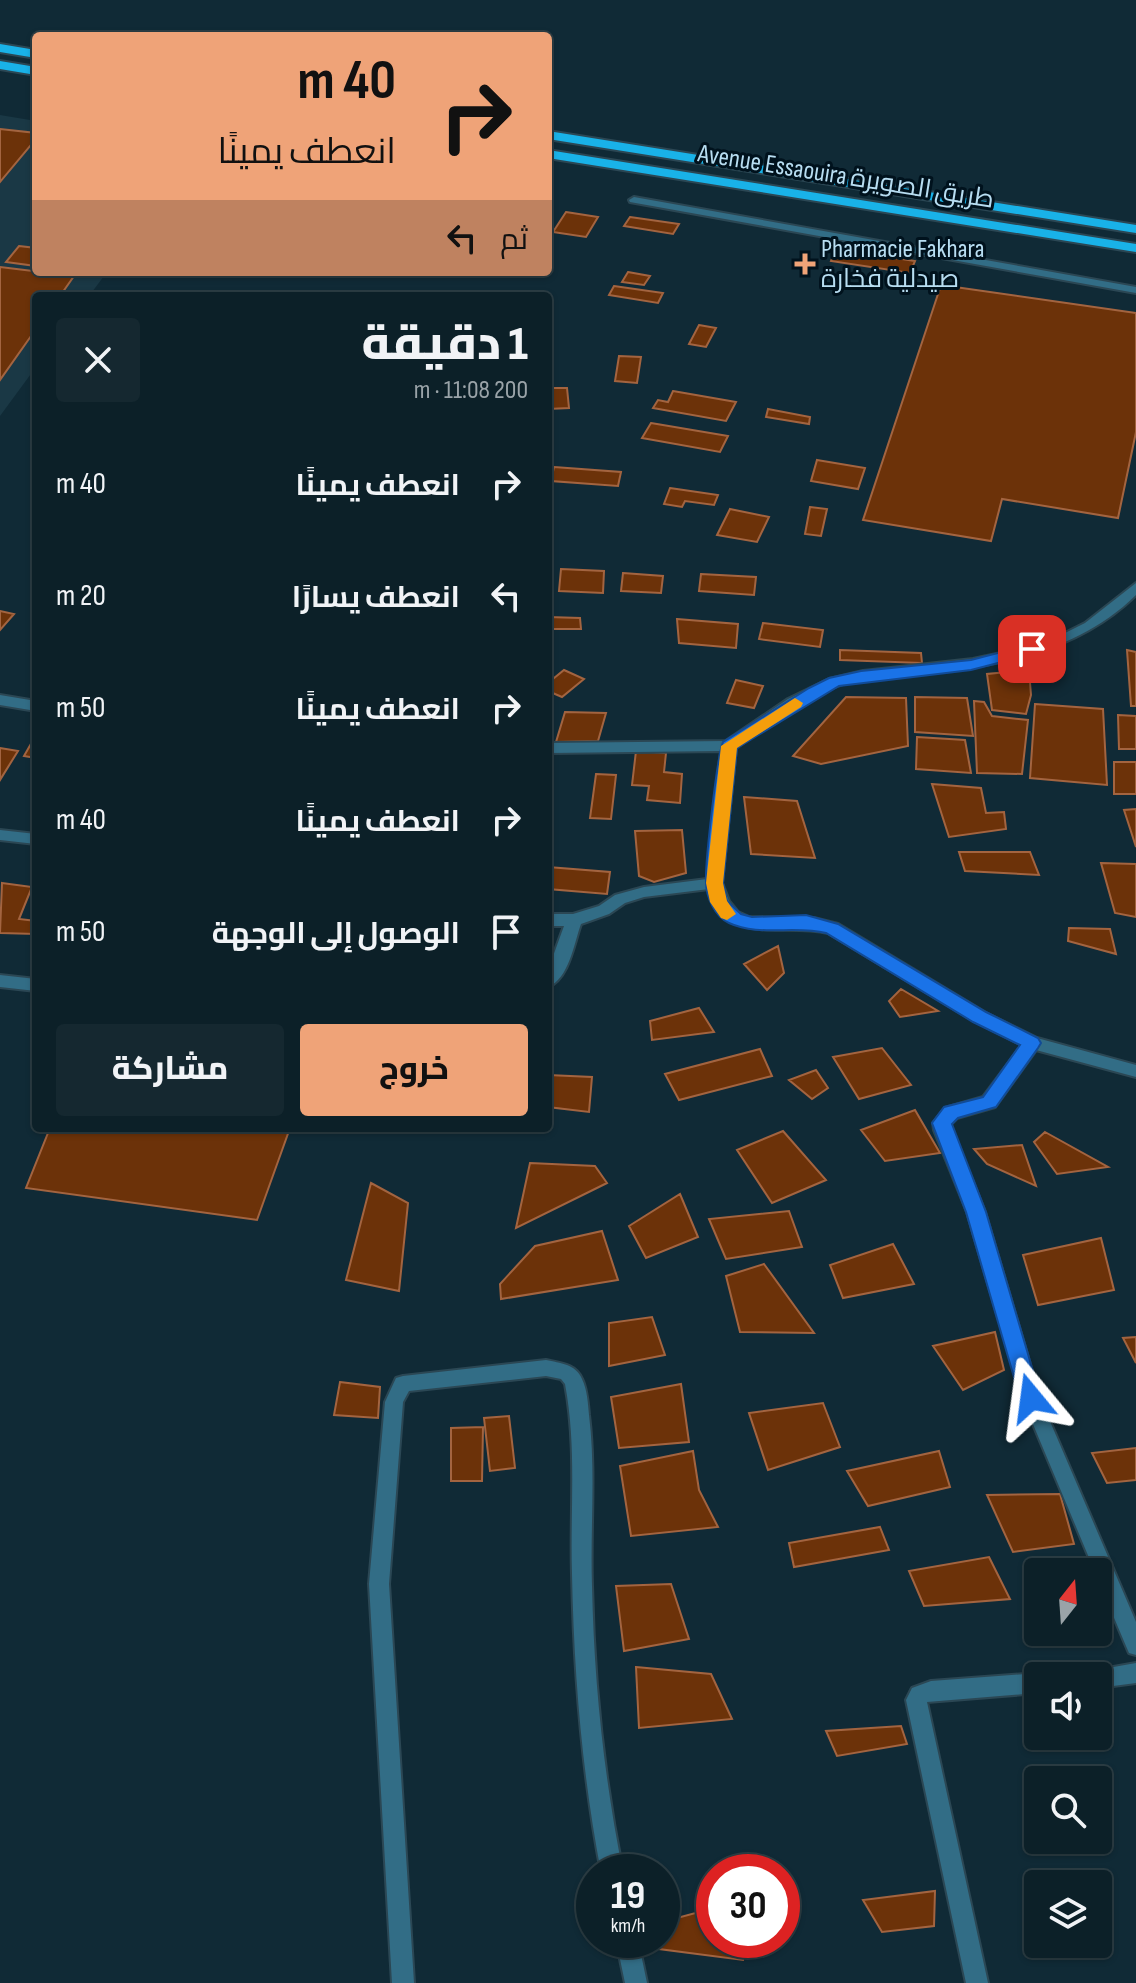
<!DOCTYPE html>
<html lang="ar">
<meta charset="utf-8">
<style>
:root{--surface:#0c2028;--page:#152830;--text:#f1f3f6;--muted:#9aa3a8;--line:#2c3e45;--accent:#efa378}
body{margin:0;font-family:"Sofia Sans Condensed",Cairo,sans-serif;background:var(--page);color:var(--text);direction:rtl;height:100vh;display:flex;flex-direction:column;font-size:30px;white-space:nowrap}
*{box-sizing:border-box;margin:0}
p{font-size:26px;color:var(--muted)}
.icon{flex:none;width:44px;height:44px;fill:none;stroke:currentColor;stroke-width:2;stroke-linecap:round;stroke-linejoin:round}
.map{position:relative;flex:1;overflow:hidden;direction:ltr}
.details{position:absolute;left:32px;top:292px;width:520px;height:840px;display:flex;flex-direction:column;background:var(--surface);border-radius:8px;box-shadow:0 2px 6px #0004,0 0 0 2px var(--line);direction:rtl}
.details>*{flex:none}
.top-card{position:absolute;left:32px;top:32px;width:520px;height:244px;border-radius:8px;box-shadow:0 2px 6px #0004,0 0 0 2px var(--line);direction:rtl;background:#efa378;color:#111;overflow:hidden}
.needle{width:52px;rotate:17deg}
.buttons{position:absolute;left:1024px;top:1558px;display:grid;gap:16px}
.buttons a{display:grid;place-items:center;width:88px;height:88px;border-radius:8px;background:var(--surface);box-shadow:0 2px 6px #0004,0 0 0 2px var(--line);font-size:40px}
.speed{position:absolute;left:576px;top:1854px;display:flex;gap:16px;font-size:40px;font-weight:700;text-align:center}
.speed>*{display:grid;place-content:center;width:104px;height:104px;border-radius:50%;background:var(--surface);box-shadow:0 2px 6px #0004,0 0 0 2px var(--line);line-height:1}
.speed small{font-size:20px;font-weight:400}
.speed .limit{border:12px solid #d22;background:#fff;color:#111}
.pin{position:absolute;display:grid;place-items:center;width:68px;height:68px;color:#fff;margin:-34px;border-radius:16px;box-shadow:0 4px 12px #0006}
.me{position:absolute;width:88px;margin:-44px;rotate:344deg;stroke-linejoin:round;filter:drop-shadow(0 0 6px #0008)}
.turn{display:flex;align-items:center;gap:28px;height:168px;padding:0 24px;font-size:36px}
.turn .icon{width:104px;height:104px;stroke-width:2.5}
.turn b{display:block;font-size:56px;line-height:68px}
.then{display:flex;align-items:center;height:76px;padding:0 24px;background:#0003;gap:16px;font-size:30px}
.round{display:grid;place-items:center;flex:none;width:84px;height:84px;border-radius:8px;background:var(--page)}
.summary{display:flex;align-items:center;justify-content:space-between;height:136px;padding:0 24px}
h1{font-size:48px;font-weight:800;line-height:60px}
.button{display:flex;gap:16px;margin-top:auto;padding:16px 24px}
.button a{flex:1;height:92px;border-radius:8px;background:var(--accent);color:#111;font-size:32px;font-weight:800;line-height:92px;text-align:center}
.button a+a{background:var(--page);color:var(--text)}
ul{padding:0;list-style:none}
li{display:flex;align-items:center;gap:24px;height:112px;padding:0 24px}
li div{flex:1}
li b{display:block;font-size:30px}
li em{font-style:normal}
.map>svg:first-child{display:block}
</style>
<div class="map">
<svg width="1136" height="1983" viewBox="0 0 1136 1983">
<rect width="100%" height="100%" fill="#102a36"/>
<path fill="#1a3845" d="M0,115l36,6v151h71l-18,24h-53v71l-36,49z"/>
<path fill="#6c3209" stroke="#a36440" stroke-width="2" d="M0,129l36,4v6l-36,43z
M566,212l32,5 -12,20 -33,-5z
M630,217l49,7 -6,10 -49,-8z
M19,246l17,2v18l-30,-4z
M836,249l79,12 -5,12 -79,-12z
M0,267l74,9 -14,20h-24v33l-36,51z
M628,272l22,4 -6,9 -22,-3z
M941,285l195,28v119l-18,86 -116,-19 -11,42 -128,-21z
M614,286l49,7 -5,10 -49,-8z
M699,325l17,3 -10,19 -17,-3z
M619,356l22,1 -4,26 -22,-2z
M548,388h19l2,20 -21,1z
M673,391l63,11 -10,19 -73,-13 5,-8 10,2z
M768,409l42,8 -1,7 -43,-7z
M651,423l77,13 -8,16 -78,-14z
M817,460l48,8 -7,21 -47,-8z
M554,467l67,5 -3,14 -67,-5z
M670,488l48,7 -4,10 -29,-4 -3,6 -18,-3z
M810,507l17,2 -6,27 -16,-2z
M730,509l39,8 -12,25 -40,-7z
M561,569l43,2 -1,22 -44,-2z
M623,573l40,3 -2,17 -40,-2z
M701,574l55,3 -2,18 -55,-4z
M0,611l14,3 -14,16z
M548,617l32,1 1,11h-33z
M677,619l61,5 -2,24 -57,-5z
M763,623l60,7 -3,17 -61,-8z
M840,650l81,3 1,10 -82,-3z
M1127,650l9,2v54h-5z
M564,670l20,9 -22,18 -14,-6v-8z
M1029,670l2,25 -5,19 -34,-4 -5,-36z
M736,680l27,6 -9,22 -27,-5z
M846,697l60,1 2,48 -87,18 -28,-8z
M915,697l52,1 6,38 -58,-4z
M974,701l10,1 8,14 36,4 -6,54 -45,-1z
M1035,704l68,5 4,76 -77,-7z
M565,712l41,1 -8,28 -42,1z
M1118,715l18,1v33h-17z
M36,735v23l-12,-2z
M917,737l48,3 6,33 -55,-4z
M0,748l18,3 -18,29z
M636,751l30,2 -2,19 18,2 -2,29 -33,-3 2,-14 -17,-1z
M1114,762h22v32h-22z
M596,774l20,1 -5,44 -21,-1z
M932,784l49,4 5,25 18,-1 2,17 -57,8z
M744,797l53,4 18,57 -64,-4z
M1136,809v38l-12,-37z
M682,830l4,43 -32,9 -15,-6 -4,-45z
M959,852h71l9,23 -74,-4z
M1101,863l35,1v53l-21,-4z
M548,867l62,5 -3,22 -59,-5z
M2,883l30,4 -13,32 17,2v13l-36,-1z
M1069,928l41,1 6,25 -48,-13z
M778,946l6,27 -17,17 -23,-26z
M901,989l37,22 -38,6 -11,-16z
M699,1008l15,24 -62,8 -2,-19z
M882,1048l29,37 -52,14 -26,-42z
M760,1049l12,27 -93,24 -14,-26z
M816,1070l12,18 -16,11 -23,-19z
M548,1075l44,2 -3,35 -41,-5z
M915,1110l25,43 -55,8 -24,-31z
M50,1128h240l-33,92 -231,-32z
M783,1131l43,49 -54,23 -35,-53z
M1045,1132l63,35 -51,7 -23,-32z
M1022,1145l14,41 -49,-22 -13,-15z
M530,1163l65,3 12,17 -91,45z
M371,1183l37,20 -9,88 -53,-11z
M680,1194l18,43 -52,21 -17,-32z
M789,1211l13,36 -76,12 -17,-40z
M602,1231l16,49 -117,19 -1,-15 35,-38z
M1101,1238l13,52 -76,15 -15,-50z
M893,1244l21,40 -71,14 -13,-33z
M764,1264l50,69 -74,-1 -14,-56z
M652,1317l13,38 -56,11v-43z
M995,1332l9,38 -41,20 -30,-44z
M1136,1337v26l-13,-25z
M340,1382l40,5 -2,31 -44,-3z
M681,1384l8,58 -70,6 -8,-51z
M823,1403l17,44 -72,23 -19,-57z
M509,1416l6,52 -25,3 -6,-53z
M483,1427l-1,54h-31v-53z
M1136,1448v32l-29,3 -15,-30z
M693,1451l6,39 19,37 -87,9 -11,-70z
M939,1451l11,36 -82,19 -21,-35z
M1060,1494l14,50 -61,8 -26,-57z
M880,1527l9,23 -95,17 -5,-24z
M989,1557l21,42 -86,7 -15,-35z
M671,1584l18,55 -65,12 -8,-65z
M636,1667l75,7 21,45 -93,9z
M901,1726l6,18 -70,12 -11,-25z
M935,1891l-1,35 -52,6 -19,-32z
M714,1908v32h32l-3,20 -84,-11 -3,-9h6v-18z"/>
<g fill="none" stroke-linecap="round" stroke-linejoin="round">
<defs>
<path id="minor" d="M634,197l502,90v6l-506,-91 -1,-2z
M1136,583v12c-60,59 -143,72 -224,80 -24,3 -49,2 -72,10 -39,13 -71,41 -104,63l-14,135 7,18 9,11 11,5 65,1 24,6 148,89 51,25 99,27v12l-100,-27 -41,57 -38,11 -7,7 35,87 55,186 96,224v33l-7,-2 -3,-7 -28,-66v-8h-3l-73,-174 -55,-186 -33,-82 -1,-7 12,-15 38,-11 39,-52 -48,-24 -146,-88c-49,-11 -96,15 -119,-44l-65,8 -19,6 -16,11 -28,10c-7,19 -12,55 -33,63v-17l16,-44h-16v-12h25l26,-8 16,-11 29,-8 63,-8 14,-128 -173,2v-10l178,-2 62,-42 41,-20 34,-8 110,-12 56,-12 28,-10 28,-14z
M0,695l36,6v10l-36,-6z
M0,830l36,4v10l-36,-4z
M0,975l36,4v12l-36,-4z
M546,1360c14,3 30,4 36,19 5,10 6,24 7,36 7,56 1,114 3,171 2,96 12,192 31,286h-22c-19,-99 -27,-198 -29,-298 -2,-64 5,-127 -7,-190l-4,-5 -15,-3 -137,15 -6,11 -14,182 25,399h-22l-23,-399 16,-182 11,-24 7,-2z
M1136,1663v20l-38,5v-12h-9l2,-5z
M1038,1673l7,3h-7v17l-111,9 61,281h-22l-60,-283 6,-12 19,-7z
M616,1940h22l9,43h-22z"/>
<path id="primary" d="M0,44l36,6v8l-36,-6z
M0,61l36,6v8l-36,-6z
M548,131l588,94v8l-588,-94z
M548,150l588,94v8l-588,-94z"/>
</defs>
<use href="#minor" stroke="#2b4754" stroke-width="4"/>
<use href="#primary" stroke="#2b4754" stroke-width="4"/>
<use href="#minor" fill="#326d86" fill-rule="evenodd"/>
<use href="#primary" fill="#19b2e8" fill-rule="evenodd"/>
</g>
<path fill="#1a73e8" stroke="#114b97" stroke-width="2" d="M1032,644l5,2v7l-66,17 -132,16 -102,62 -14,135 4,18 14,13 11,3 54,-2 32,9 148,88 52,26 3,5 -3,5 -42,59 -38,11 -6,6 34,88 55,186 -3,7 -7,2 -8,-2 -3,-7 -54,-186 -34,-89 12,-16 39,-10 37,-52 -47,-23 -147,-89c-31,-8 -67,4 -97,-10 -14,-6 -23,-26 -23,-41 -1,-18 11,-126 17,-140l86,-54 20,-10 32,-7 110,-11z"/>
<path fill="#f59e0b" d="M795,698l8,5 -2,4 -64,41 -14,135 4,18 9,13 -9,6 -6,-2 -11,-16 -4,-19 15,-137z"/>
<path fill="#efa378" stroke="#00121d" stroke-width="3" d="M801 252h8v8h8v8h-8v8h-8v-8h-8v-8h8z"/>
<g text-anchor="middle" dominant-baseline="central" stroke-width="6" stroke-linejoin="round" paint-order="stroke">
<g font-size="26" fill="#b7ddf1" stroke="#00121d">
<text transform="translate(846 177) rotate(9)">Avenue Essaouira طريق الصويرة</text>
</g>
<g font-size="26" fill="#b7ddf1" stroke="#00121d" text-anchor="start">
<text x="821" y="249">Pharmacie Fakhara<tspan x="821" dy="30">صيدلية فخارة</tspan></text>
</g>
</g>
</svg>
<div class="buttons">
<a><svg class="needle" viewBox="-14 -14 28 28"><path d="M0-13l5 13h-10z" fill="#e53935"/><path d="M0 13l5-13h-10z" fill="#9aa3a8"/></svg></a>
<a><svg class="icon" aria-label="sound" viewBox="0 0 24 24"><path d="M4 9h4l5-4v14l-5-4H4zM17 9q2 3 0 6"/></svg></a>
<a><svg class="icon" aria-label="search" viewBox="0 0 24 24"><circle cx="10" cy="10" r="6"/><path d="M15 15l6 6"/></svg></a>
<a><svg class="icon" aria-label="layers" viewBox="0 0 24 24"><path d="M12 4l9 5-9 5-9-5zM3 14l9 5 9-5"/></svg></a>
</div>
<div class="speed"><div>19<small>km/h</small></div><div class="limit">30</div></div>
<div class="pin" style="left:1032px;top:649px;background:#d93025"><svg class="icon" aria-label="arrive" viewBox="0 0 24 24"><path d="M6 21V4h12l-3 4 3 4H6"/></svg></div>
<svg class="me" style="left:1031px;top:1398px" viewBox="-20 -20 40 40"><path d="M0-17L14 15 0 8-14 15z" fill="#1a73e8" stroke="#fff" stroke-width="4"/></svg>
<div class="top-card">
<div class="turn"><svg class="icon" aria-label="right" viewBox="0 0 24 24"><path d="M7 20v-9h11M14 6l5 5-5 5"/></svg><div><b>40 m</b>انعطف يمينًا</div></div>
<div class="then">ثم<svg class="icon" aria-label="left" viewBox="0 0 24 24"><path d="M17 20v-9H6M10 6l-5 5 5 5"/></svg></div>
</div>
<section class="details">
<div class="summary"><div><h1>1 دقيقة</h1><p>200 m · 11:08</p></div><a class="round"><svg class="icon" aria-label="close" viewBox="0 0 24 24"><path d="M6 6l12 12M18 6L6 18"/></svg></a></div>
<ul>
<li><svg class="icon" aria-label="right" viewBox="0 0 24 24"><path d="M7 20v-9h11M14 6l5 5-5 5"/></svg><div><b>انعطف يمينًا</b></div><em>40 m</em></li>
<li><svg class="icon" aria-label="left" viewBox="0 0 24 24"><path d="M17 20v-9H6M10 6l-5 5 5 5"/></svg><div><b>انعطف يسارًا</b></div><em>20 m</em></li>
<li><svg class="icon" aria-label="right" viewBox="0 0 24 24"><path d="M7 20v-9h11M14 6l5 5-5 5"/></svg><div><b>انعطف يمينًا</b></div><em>50 m</em></li>
<li><svg class="icon" aria-label="right" viewBox="0 0 24 24"><path d="M7 20v-9h11M14 6l5 5-5 5"/></svg><div><b>انعطف يمينًا</b></div><em>40 m</em></li>
<li><svg class="icon" aria-label="arrive" viewBox="0 0 24 24"><path d="M6 21V4h12l-3 4 3 4H6"/></svg><div><b>الوصول إلى الوجهة</b></div><em>50 m</em></li>
</ul>
<div class="button"><a>خروج</a><a>مشاركة</a></div>
</section>
</div>
